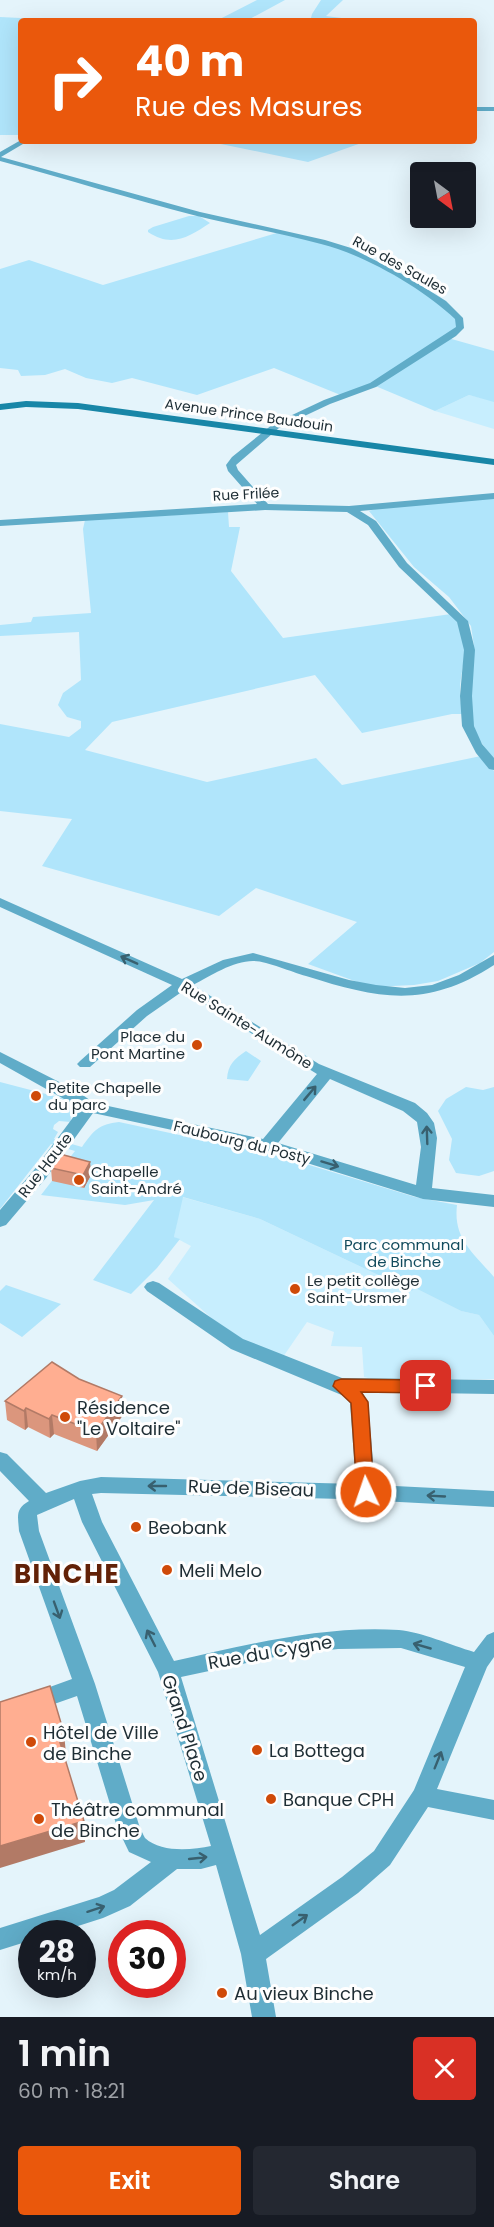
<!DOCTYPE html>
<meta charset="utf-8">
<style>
:root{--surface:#171b24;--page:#242831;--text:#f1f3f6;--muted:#9ea1a6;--accent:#ea580c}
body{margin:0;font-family:Poppins,sans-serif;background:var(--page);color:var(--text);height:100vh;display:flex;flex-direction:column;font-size:22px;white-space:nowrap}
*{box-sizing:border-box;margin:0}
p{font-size:20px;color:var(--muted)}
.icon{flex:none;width:33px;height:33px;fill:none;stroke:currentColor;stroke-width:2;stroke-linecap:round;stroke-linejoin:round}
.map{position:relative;height:2017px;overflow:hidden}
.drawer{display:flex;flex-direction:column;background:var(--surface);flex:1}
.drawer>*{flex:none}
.hud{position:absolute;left:18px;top:18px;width:459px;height:126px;border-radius:6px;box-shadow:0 6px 24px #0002;background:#ea580c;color:#fff;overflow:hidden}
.needle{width:39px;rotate:148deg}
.controls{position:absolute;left:410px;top:162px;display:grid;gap:12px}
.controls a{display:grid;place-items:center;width:66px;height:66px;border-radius:6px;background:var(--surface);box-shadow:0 6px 24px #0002;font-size:30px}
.speed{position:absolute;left:18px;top:1920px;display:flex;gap:12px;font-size:30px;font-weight:700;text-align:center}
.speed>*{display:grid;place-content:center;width:78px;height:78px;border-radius:50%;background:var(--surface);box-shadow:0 6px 24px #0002;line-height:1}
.speed small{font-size:15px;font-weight:400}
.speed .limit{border:9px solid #d22;background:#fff;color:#111}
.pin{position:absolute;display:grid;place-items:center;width:51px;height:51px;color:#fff;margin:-26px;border-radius:12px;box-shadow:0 3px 9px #0006}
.me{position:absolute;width:66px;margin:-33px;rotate:357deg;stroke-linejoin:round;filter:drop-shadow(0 0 4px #0008)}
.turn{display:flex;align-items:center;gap:21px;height:126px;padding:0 18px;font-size:27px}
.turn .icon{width:78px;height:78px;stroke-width:2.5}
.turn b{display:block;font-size:42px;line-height:51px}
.round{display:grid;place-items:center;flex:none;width:63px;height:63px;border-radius:6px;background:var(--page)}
.overview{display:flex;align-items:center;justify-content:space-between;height:102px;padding:0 18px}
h1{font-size:36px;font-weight:600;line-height:45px}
.button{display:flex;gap:12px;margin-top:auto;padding:12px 18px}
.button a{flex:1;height:69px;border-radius:6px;background:var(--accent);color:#fff;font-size:24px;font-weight:600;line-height:69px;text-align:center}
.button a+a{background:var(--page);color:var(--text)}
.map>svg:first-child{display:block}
</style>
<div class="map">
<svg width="494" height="2017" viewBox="0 0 494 2017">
<rect width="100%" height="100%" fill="#e4f4fb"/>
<path fill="#c7eefe" d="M469,395l25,6v28l-59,-18z
M182,1197l78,22 152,72 3,-3 46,23 18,4 15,21v43l-117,1 -13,-3 -2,-30 -31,-1 3,-14 -27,-10 -24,35 -41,-15 -24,-18 -50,-45 23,-33 -17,-9z"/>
<path fill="#b0e5fb" d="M257,0h28l-39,21h-30z
M321,0h22l-17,16 39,5h-64l10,-3 1,-4z
M0,17l82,4h-61v114h-21z
M213,141h154l-59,21 -97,-20z
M189,216h10l11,7c-21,14 -38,25 -62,9v-2l5,-3z
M280,232l68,18 55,28 40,25 18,20 -13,15 46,13v51l-25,-7 -34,16 -62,-26 -30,11 -69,-28 -77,27 -65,-17 -20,5 -26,-5 -21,-9 -20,6 -24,1 -3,-6 -18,-2v-99l29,-9 74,25z
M494,498v262l-16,-22 -8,-24 4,-68 -3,-20 -22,-29 -35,-30 -45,-56 9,-3z
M228,512l1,15h11l-9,44 52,67 168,-24c26,28 8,49 9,81 0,6 2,13 4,19h-12l-90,19 -47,-58 -203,47 -27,28 122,32 109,-24 26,27 139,-29 13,15v181l-14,11 -42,18 -24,4 -43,2 -63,-23 49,-42 -101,-34 -37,28 -177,-50 30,-47 -72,-8v-87l69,13 12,-9v-7l-14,-4 -9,-12 5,-12 18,-13 -2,-48 -79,4v-11l31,-3 2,-5 58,-4 -8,-84 2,-9z
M246,1051l15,10 -13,20 -21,-2c1,-14 7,-20 19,-28z
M0,1082l69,18 2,22 -12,-1 -5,4 -1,4 5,3 -4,7 28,8c11,-16 17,-23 37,-25l167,36 129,39 42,8c-4,34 16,47 37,72v59l-15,-21 -18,-4 -46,-23 -3,3 -152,-72 -77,-22 -9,40 6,2 -23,29 -26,26 -38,-14 61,-80 -29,5 -84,-10 34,-44 -24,-7 -51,65z
M466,1087l17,3 11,-3v84l-15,5 -23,-3 -7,-13 3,-21 -14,-28 8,-12z
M6,1285l55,19 -39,33 -22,-14v-32z"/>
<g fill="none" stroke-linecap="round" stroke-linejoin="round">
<path fill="#60acc8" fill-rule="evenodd" d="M474,107h20v4h-20z
M21,140l7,1 -27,16 199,55 125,28 26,8 55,28 40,25 17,17 1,10 -8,8 -80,51 -46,17 -51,24 -43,37 2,5 30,34 81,2 145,-13v6l-134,12 16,10 31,42 61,58 7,29 -3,46 2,30 8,18 12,14v12l-5,-1 -13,-16 -14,-27 -2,-30 4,-46 -7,-28 -58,-55 -31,-42 -21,-13 -82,-2 -265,16v-6l257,-16 -29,-33 -2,-6 6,-8 41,-33 51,-24 46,-17 86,-56 -1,-8c-31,-30 -92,-65 -134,-75 -41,-11 -83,-18 -124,-28 -66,-17 -131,-37 -197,-55v-9z
M0,898l182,81 41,-19 30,-7 96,27 27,5 29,3 27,-3 27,-10 35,-20v10c-68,44 -115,34 -188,11 -15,-4 -39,-15 -53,-15 -20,0 -43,15 -60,24l126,79 96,39 12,10 7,10 3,15 -5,50 62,7v12l-71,-8 -158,-49 -172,-37 -47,65 -40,47 -6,2v-17l34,-40 46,-62 -80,-45v-11l77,39 17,12 169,36 54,-65 -134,-83 -36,25 -57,51h-10l-3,-3 3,-3 57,-51 35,-25 -172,-78zM330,1079l73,32 14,11 4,25 -5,38 -138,-42z
M153,1281l6,2 84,56 99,39 152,2v14l-132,-2 6,10 7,83 119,6v16l-151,-8 -242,-6 -9,1 10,28 72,139c73,-16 149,-36 225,-31 22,2 52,15 75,22l13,-17 7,-3v25l-7,10 -50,122 57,11v20l-66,-13 -38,58 -32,28 -92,66 10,58h-24l-11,-63 -25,-89 -15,4h-24l-47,37 -27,12 -50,16h-21v6l-32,10v-22l99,-31 15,-7 37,-28 -22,-10 -12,-25 -40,-131 -77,27v-18l72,-26 -53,-148c-1,-15 -4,-22 10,-30l-29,-30v-19l7,2 39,39 34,-12 21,-4 255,7 -6,-81 -6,-7 -113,-47 -84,-58 -3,-4 3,-4zM74,1499l8,23 76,150 53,174c-19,4 -50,7 -66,-8 -2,-3 -4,-9 -6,-13l-44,-141 -56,-153 -2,-16zM401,1648l64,19 -51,123 -40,61 -32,26 -82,58 -79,-258 103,-22 54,-6z"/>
<path fill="#1886a7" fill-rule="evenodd" d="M26,401l52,2 416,56v6l-416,-56 -52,-2 -26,3v-6z"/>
</g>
<path fill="#db967d" d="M90,1162l1,13 -7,13 -32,-7 -1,-13z
M5,1401l118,14 -26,36 -43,-17 -4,4 -22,-11 -3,3 -18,-10z"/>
<path fill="#b27a66" d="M90,1162l1,13 -7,13 -1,-13z
M122,1396l1,19 -26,36 -1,-19z
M26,1408l2,19 -3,3 -1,-19z
M52,1415l2,19 -4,4 -1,-19z
M64,1733l2,21 -6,3 -2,-21z
M84,1821l1,21 -85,26v-22z"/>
<path fill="#ffae91" stroke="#b27a66" stroke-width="1.5" d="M60,1154l30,8 -7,13 -32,-7z
M52,1362l27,17 43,17 -26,36 -44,-17 -3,4 -23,-11 -2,3 -19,-10z
M50,1686l14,47 -6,3 26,85 -84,25v-144z"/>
<defs><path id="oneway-shaft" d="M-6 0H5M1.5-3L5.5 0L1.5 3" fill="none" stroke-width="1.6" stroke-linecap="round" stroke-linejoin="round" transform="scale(1.5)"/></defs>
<g stroke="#38606f">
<use href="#oneway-shaft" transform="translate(129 960) rotate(-156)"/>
<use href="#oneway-shaft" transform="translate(310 1093) rotate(-50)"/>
<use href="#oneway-shaft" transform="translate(427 1135) rotate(-92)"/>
<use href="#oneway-shaft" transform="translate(330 1164) rotate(17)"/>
<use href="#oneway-shaft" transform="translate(157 1486) rotate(-180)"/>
<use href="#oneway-shaft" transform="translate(436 1496) rotate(-177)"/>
<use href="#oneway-shaft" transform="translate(57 1610) rotate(70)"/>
<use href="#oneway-shaft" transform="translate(151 1638) rotate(-117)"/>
<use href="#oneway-shaft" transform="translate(422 1646) rotate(-164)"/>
<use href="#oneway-shaft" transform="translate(438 1760) rotate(-68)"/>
<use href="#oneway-shaft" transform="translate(198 1858) rotate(-6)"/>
<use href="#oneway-shaft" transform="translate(96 1909) rotate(-18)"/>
<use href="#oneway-shaft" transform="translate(300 1920) rotate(-35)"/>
</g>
<path fill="#ea580c" stroke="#983908" stroke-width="1.5" d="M341,1379l85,1 6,2 2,4 -2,5 -6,2 -65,-1 7,10 6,90 -2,5 -6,2 -7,-2 -2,-5 -6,-89 -18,-17 2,-5z"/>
<g fill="#cf4a09" stroke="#fefefe" stroke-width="2">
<circle cx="197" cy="1045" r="6"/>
<circle cx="36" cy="1096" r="6"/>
<circle cx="79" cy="1180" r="6"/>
<circle cx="295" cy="1289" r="6"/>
<circle cx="65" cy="1417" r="6"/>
<circle cx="136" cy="1527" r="6"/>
<circle cx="167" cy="1570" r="6"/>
<circle cx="31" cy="1742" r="6"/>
<circle cx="257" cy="1750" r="6"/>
<circle cx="271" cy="1799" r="6"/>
<circle cx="39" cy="1819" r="6"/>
<circle cx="222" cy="1993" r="6"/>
</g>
<g text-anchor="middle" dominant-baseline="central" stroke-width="6" stroke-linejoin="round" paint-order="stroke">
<g font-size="14" fill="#1e2d34" stroke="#fefefe">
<text transform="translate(400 265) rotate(29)">Rue des Saules</text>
<text transform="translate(249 415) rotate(8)">Avenue Prince Baudouin</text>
<text transform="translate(246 494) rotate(-3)">Rue Frilée</text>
</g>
<g font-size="15" fill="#1e2d34" stroke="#fefefe">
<text transform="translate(247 1025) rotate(32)">Rue Sainte-Aumône</text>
<text transform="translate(242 1142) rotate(14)">Faubourg du Posty</text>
<text transform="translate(45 1165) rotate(-52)">Rue Haute</text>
</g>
<g font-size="15" fill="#1e2d34" stroke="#fefefe" text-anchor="start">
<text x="185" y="1036" text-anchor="end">Place du<tspan x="185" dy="17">Pont Martine</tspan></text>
<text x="48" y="1087">Petite Chapelle<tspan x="48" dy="17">du parc</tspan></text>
<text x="91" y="1171">Chapelle<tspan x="91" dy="17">Saint-André</tspan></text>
<text x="307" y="1280">Le petit collège<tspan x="307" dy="17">Saint-Ursmer</tspan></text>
</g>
<g font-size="15" fill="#124b5d" stroke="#fefefe">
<text x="404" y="1244">Parc communal<tspan x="404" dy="17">de Binche</tspan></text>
</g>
<g font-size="18" fill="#1e2d34" stroke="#fefefe" text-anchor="start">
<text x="77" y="1407">Résidence<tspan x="77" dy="21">"Le Voltaire"</tspan></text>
<text x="148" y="1527">Beobank</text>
<text x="179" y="1570">Meli Melo</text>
<text x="43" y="1732">Hôtel de Ville<tspan x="43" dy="21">de Binche</tspan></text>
<text x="269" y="1750">La Bottega</text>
<text x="283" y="1799">Banque CPH</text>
<text x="51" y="1809">Théâtre communal<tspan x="51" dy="21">de Binche</tspan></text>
<text x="234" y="1993">Au vieux Binche</text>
</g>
<g font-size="18" fill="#1e2d34" stroke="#fefefe">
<text transform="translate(251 1488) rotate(2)">Rue de Biseau</text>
<text transform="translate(270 1652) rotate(-10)">Rue du Cygne</text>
<text transform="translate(185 1728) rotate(72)">Grand Place</text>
</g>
<g font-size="26" font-weight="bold" letter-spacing="1.5" fill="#622107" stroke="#fefefe">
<text x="67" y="1574">BINCHE</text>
</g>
</g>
</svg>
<div class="controls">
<a><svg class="needle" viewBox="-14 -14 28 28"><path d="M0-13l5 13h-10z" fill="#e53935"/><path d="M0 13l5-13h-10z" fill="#9ea1a6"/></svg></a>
</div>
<div class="speed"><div>28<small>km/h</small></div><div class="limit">30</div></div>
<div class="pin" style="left:426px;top:1386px;background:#d93025"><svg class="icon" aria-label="arrive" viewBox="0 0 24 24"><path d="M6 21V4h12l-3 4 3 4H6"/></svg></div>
<svg class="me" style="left:366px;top:1492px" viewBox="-20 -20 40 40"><circle r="17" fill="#ea580c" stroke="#fff" stroke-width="3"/><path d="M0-11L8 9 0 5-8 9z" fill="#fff"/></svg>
<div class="hud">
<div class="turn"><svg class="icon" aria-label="right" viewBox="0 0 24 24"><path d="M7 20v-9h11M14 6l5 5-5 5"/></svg><div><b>40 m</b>Rue des Masures</div></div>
</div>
</div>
<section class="drawer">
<div class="overview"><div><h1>1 min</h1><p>60 m · 18:21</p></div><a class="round" style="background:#d93025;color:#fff"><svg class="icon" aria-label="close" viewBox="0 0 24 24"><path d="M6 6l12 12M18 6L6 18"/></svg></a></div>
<div class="button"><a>Exit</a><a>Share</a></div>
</section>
